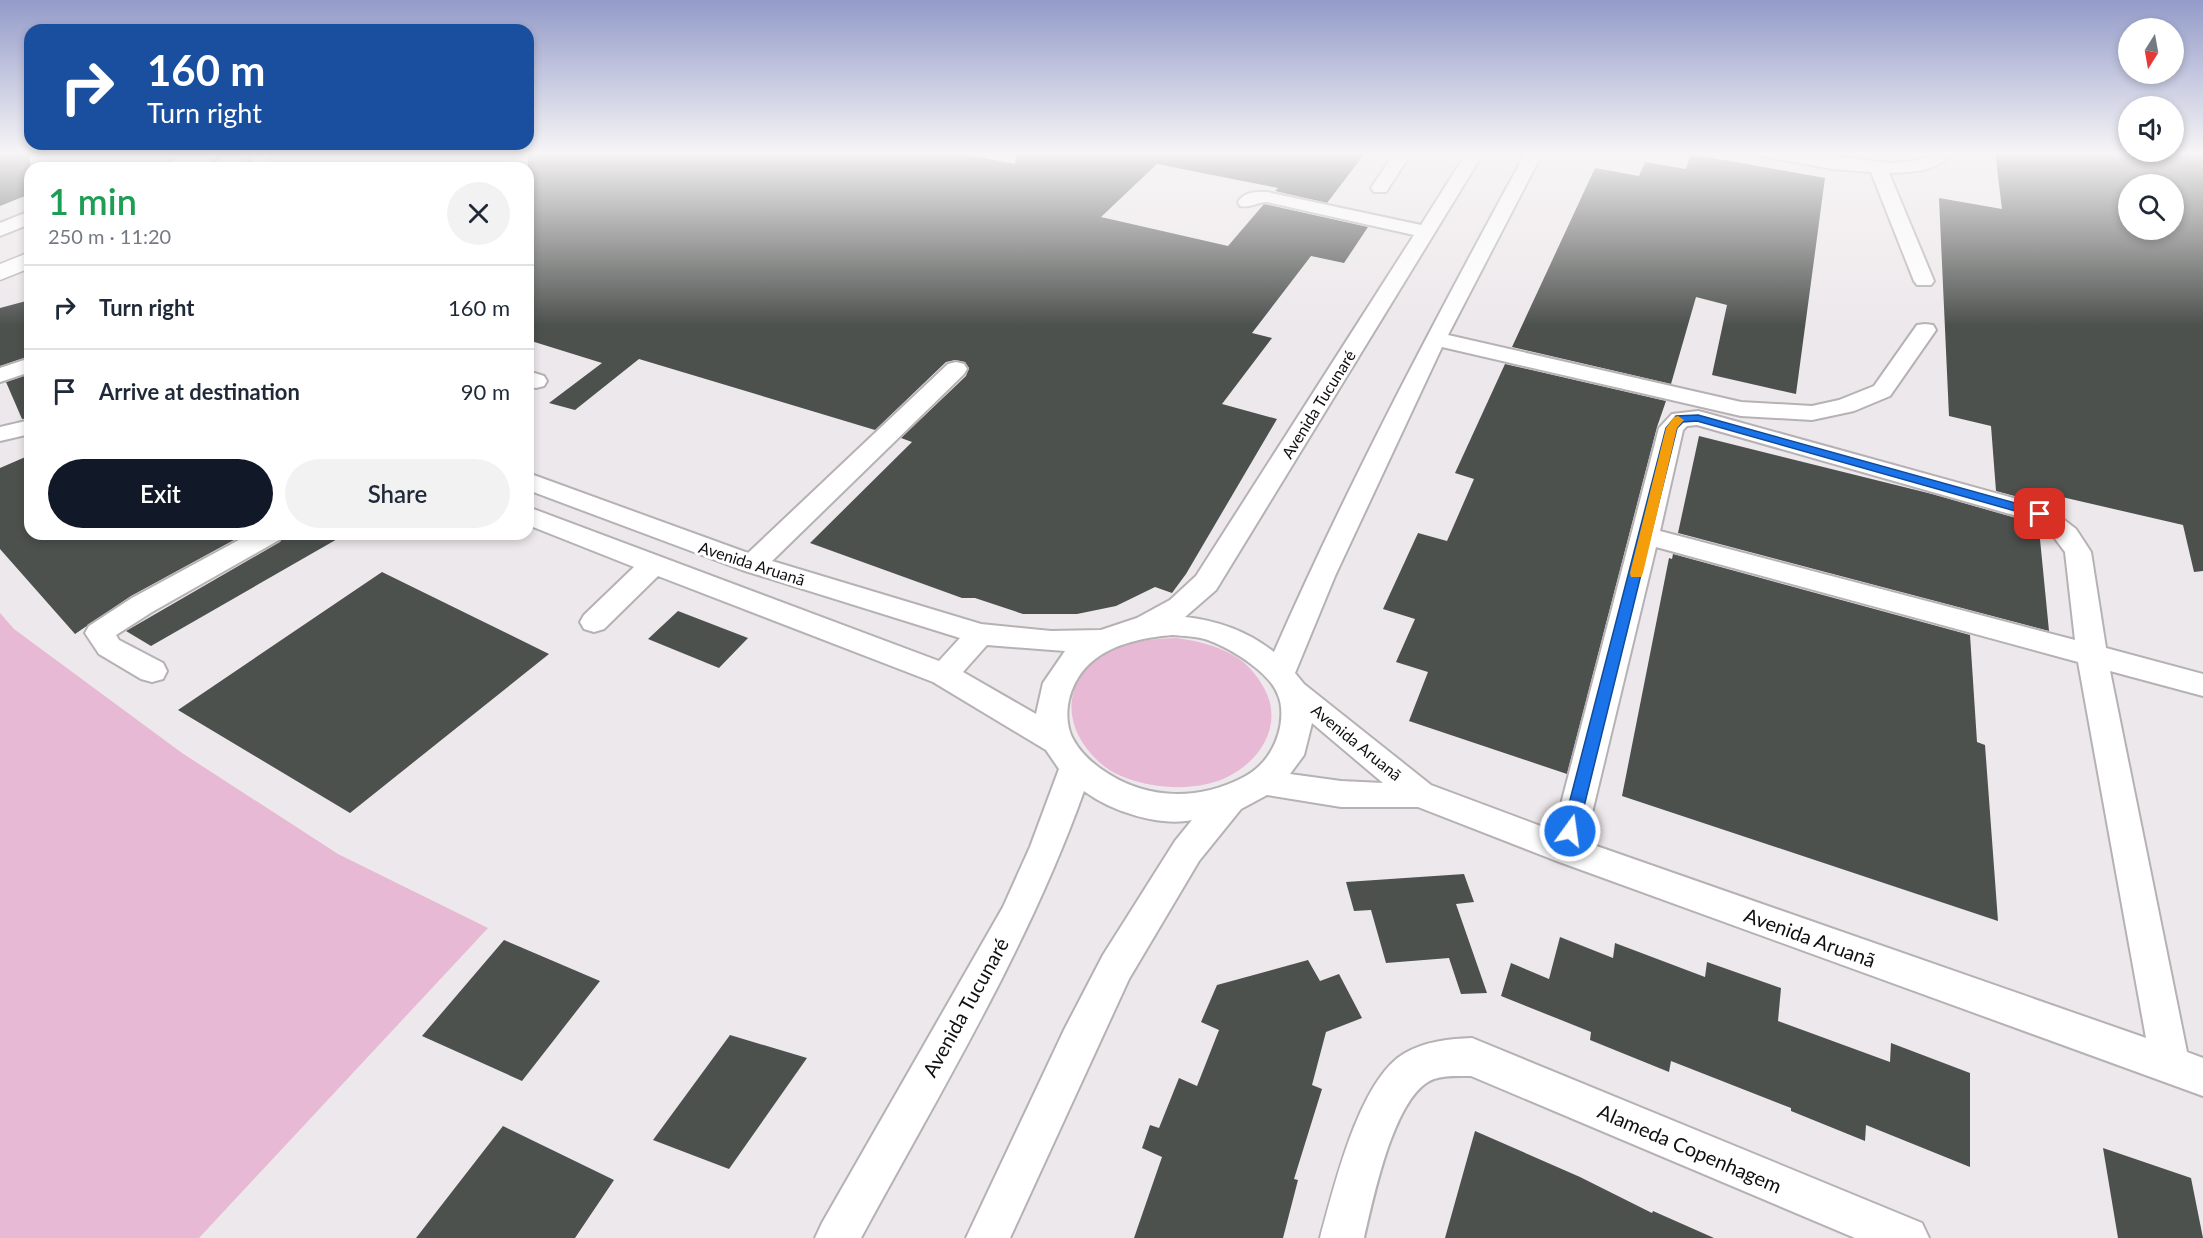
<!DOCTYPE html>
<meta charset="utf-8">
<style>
:root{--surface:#fff;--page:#f2f2f3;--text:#1f2937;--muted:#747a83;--line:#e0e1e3;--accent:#111827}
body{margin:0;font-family:Lato,sans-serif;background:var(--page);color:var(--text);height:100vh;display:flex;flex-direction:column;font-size:22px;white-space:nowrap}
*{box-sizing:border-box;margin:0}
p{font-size:20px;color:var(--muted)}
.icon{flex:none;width:33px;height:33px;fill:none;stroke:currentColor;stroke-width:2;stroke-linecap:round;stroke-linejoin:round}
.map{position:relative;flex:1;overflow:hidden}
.panel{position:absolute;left:24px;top:162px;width:510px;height:378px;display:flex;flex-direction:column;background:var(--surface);border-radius:18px;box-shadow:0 3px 9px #0003}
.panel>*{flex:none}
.top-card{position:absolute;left:24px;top:24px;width:510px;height:126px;border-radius:18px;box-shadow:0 3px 9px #0003;background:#1a4fa0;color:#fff;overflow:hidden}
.needle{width:39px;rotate:191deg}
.buttons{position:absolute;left:2118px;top:18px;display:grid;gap:12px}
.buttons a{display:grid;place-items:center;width:66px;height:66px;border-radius:50%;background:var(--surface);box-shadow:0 3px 9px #0003;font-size:30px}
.pin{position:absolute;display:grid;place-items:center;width:51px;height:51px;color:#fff;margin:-26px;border-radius:12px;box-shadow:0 3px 9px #0006}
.me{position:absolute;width:66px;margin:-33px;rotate:14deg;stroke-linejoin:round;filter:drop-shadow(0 0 4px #0008)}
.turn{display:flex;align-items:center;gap:21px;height:126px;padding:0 24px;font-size:27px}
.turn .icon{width:78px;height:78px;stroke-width:2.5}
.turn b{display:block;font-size:42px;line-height:51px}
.round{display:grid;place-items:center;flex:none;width:63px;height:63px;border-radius:32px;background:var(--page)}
.overview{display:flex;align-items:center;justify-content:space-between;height:102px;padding:0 24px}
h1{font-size:36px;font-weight:600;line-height:45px;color:#1e9e55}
.primary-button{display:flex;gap:12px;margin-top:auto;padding:12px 24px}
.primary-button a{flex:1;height:69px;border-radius:36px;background:var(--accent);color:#fff;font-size:24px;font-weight:600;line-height:69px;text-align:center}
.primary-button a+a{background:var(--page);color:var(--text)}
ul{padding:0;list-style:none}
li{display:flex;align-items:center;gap:18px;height:84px;padding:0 24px;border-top:2px solid var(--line)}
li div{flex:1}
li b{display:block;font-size:22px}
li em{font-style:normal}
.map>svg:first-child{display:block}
</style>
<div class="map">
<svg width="2203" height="1238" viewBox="0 0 2203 1238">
<rect width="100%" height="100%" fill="#ede8eb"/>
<path fill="#e8b9d4" d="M0,613l14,16 168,124 156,101 150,74 -289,310h-199z
M1177,638c20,3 38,7 56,17 13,7 24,20 31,33 24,43 -14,87 -57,96 -18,4 -36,4 -54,1 -19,-3 -40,-10 -54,-23 -43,-40 -35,-91 20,-115 18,-8 38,-8 58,-9z"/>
<path fill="#4d514e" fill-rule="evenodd" d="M0,152h30v42l-30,12z
M528,152h423l64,12 2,-12h349l-39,51 -52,-12 3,-3 -121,-24 -56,53 127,29 36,-42 104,23 -24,36 -33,-7 -59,77 20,5 -50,66 55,15 -91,155 -14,19 -17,-6 -39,19 -39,8h-54l-48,-16h-13l-152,-55 102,-101 -11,-4 65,-62 3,-8 -4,-6 -10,-2 -9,2 -71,68 -236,-71 -64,51 -26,-7 53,-40 -74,-23z
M1995,152h208v419l-9,1 -11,-47 -147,-34 1,11 -41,-11 -5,-65 -42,-10 -10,-218 63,11zM2128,184h46v46h-46z
M1691,154l134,24 -29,216 -84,-19 15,-70 -31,-8 -25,87 -159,-37 83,-179 44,8 6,-14 41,7z
M30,300v56l-30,10v-58z
M1505,364l161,37 -9,26 -90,347 -158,-53 19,-49 -32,-10 19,-43 -32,-10 35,-76 29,8 27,-62 -19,-6z
M30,374v44l-8,1 -16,-37z
M1699,436l233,58 98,28 9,7 10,102 -371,-98z
M30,455v79h215l-114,62 -56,38 -75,-85v-81z
M285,534h61l-195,112 -25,-15 154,-89z
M1673,554l297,81 7,107 8,3 13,176 -376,-125 47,-238 3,1z
M382,572l167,82 -199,159 -172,-103z
M678,611l70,27 -29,30 -71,-29z
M1464,874l10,28 -18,2 31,89 -26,1 -12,-36 -63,5 -15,-53 -17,1 -8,-29z
M1560,937l53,21 2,-15 90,34 2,-15 74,26 -3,33 112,41 1,-19 79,30v94l-104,-42 -1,16 -74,-30v-3l-120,-47 -2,11 -79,-32 1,-8 -90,-36 10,-33 38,16z
M504,940l96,41 -78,100 -100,-45z
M1308,960l12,21 19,-7 23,44 -36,14 -14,53 10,4 -28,90 4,1 -15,58h-149l28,-81 -20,-9 8,-23 9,3 20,-50 18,8 22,-56 -18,-8 16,-37z
M730,1035l77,23 -78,111 -76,-29z
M503,1126l111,54 -39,58h-159z
M1475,1131l105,46 72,36 1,-2 61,27h-269z
M2103,1148l88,30 12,60h-85z"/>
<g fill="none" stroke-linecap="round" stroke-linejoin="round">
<defs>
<path id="minor" d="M199,152h18l-6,16h-18z
M254,152h18l-6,16h-18z
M1395,152h17l-26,40h-12l-3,-4z
M1467,152h17l-268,438 -31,27c34,4 62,14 89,35 75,-171 163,-336 252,-500h17l-95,183 293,67 71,4 27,-6 35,-14 43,-61 8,-1 8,1 3,5 -46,66 -36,15 -42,9 -71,-4 -299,-69 -107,229 -40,97 9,11 127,101 123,46 105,-403 13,-14 26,-3 8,2 343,95 27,21 15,23 15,96 97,26v22l-93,-25 77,381 16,6v38l-649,-236 -136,-53h-77l-74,-12 -26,14 -42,52 -70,118 -119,259h-44l98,-208 39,-75 72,-114 17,-21c-32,7 -82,-9 -108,-29 -56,157 -144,301 -223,447h-46l7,-15 181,-316 27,-60 29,-78 -13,-19 -113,-68 -275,-106 -54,53 -10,3 -10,-3 -4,-7 4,-7 50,-48 -106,-42v-18l411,154 21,-23 -218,-68 -214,-80v-17l220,80 200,-189 8,-2 8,2 3,5 -3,5 -192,187 209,63 70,7 50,-1 36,-12 33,-18 26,-24 218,-341 -147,-33c-10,0 -16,6 -27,4l-2,-4c7,-11 17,-10 29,-10l154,33zM1697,425l334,95 22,16 12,16 10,88 -415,-109 23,-101 4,-4zM1656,547l422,115 68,376 -561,-196zM1172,635c11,1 25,1 36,5 22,8 62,32 70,55 5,11 4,28 0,40 -6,19 -18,34 -36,43 -47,24 -99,21 -141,-9 -11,-8 -21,-17 -28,-30 -6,-11 -7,-27 -4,-39 12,-49 59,-61 103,-65zM987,645l78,6 -22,32 -7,31 -73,-42zM1312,723l71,60 -42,-2 -51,-7 14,-19z
M1759,152h38l92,11 24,-2 14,-3 7,-6h19c-15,20 -41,20 -64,21l45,108 -3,4h-14l-3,-4 -43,-109 -38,-3 -72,-13z
M30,211v13l-30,12v-13z
M30,358v14l-30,10v-14z
M528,371l16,5 3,5 -3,5 -8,2 -8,-2z
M30,420v14l-30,7v-14z
M250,534h33l-4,6 -127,72 -36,23 3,5 44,23 4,8 -4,8 -11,3 -11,-3 -42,-25 -14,-21 4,-7 43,-28z
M1472,1038l450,185 7,15h-74l-384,-162c-12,0 -26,-1 -37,3 -40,14 -61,121 -70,159h-44c14,-50 39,-159 85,-185 21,-12 44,-14 67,-15z"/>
<path id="major" d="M185,152h25l-23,16h-24l3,-4z
M228,152h24l-20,16h-23z
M30,252v16l-30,12v-16z"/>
</defs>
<use href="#minor" stroke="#b6b1b4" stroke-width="4"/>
<use href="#major" stroke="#b6b1b4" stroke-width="3"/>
<use href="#minor" fill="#fff" fill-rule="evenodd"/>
<use href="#major" fill="#fff" fill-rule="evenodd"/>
</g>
<linearGradient id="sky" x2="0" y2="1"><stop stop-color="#939bc9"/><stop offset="0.47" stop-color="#f7f5f6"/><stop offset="1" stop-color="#f7f5f6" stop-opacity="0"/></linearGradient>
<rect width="2203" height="326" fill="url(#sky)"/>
<path fill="#1a73e8" stroke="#114b97" stroke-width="1.5" d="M1698,415l346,96 2,3 -6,4 -343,-97 -14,1 -6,6 -99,403 -2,5 -6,2 -5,-2 -3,-5 104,-403 10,-12z"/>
<path fill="#f59e0b" d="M1678,416l6,4 -7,8 -34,145 -2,4h-10l-1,-4 36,-145 8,-11z"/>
<g text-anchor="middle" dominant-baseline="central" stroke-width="6" stroke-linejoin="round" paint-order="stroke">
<g font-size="16" fill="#110f10" stroke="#fff">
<text transform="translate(1318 404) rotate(-58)">Avenida Tucunaré</text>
<text transform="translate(752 563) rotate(18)">Avenida Aruanã</text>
<text transform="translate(1357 742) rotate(39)">Avenida Aruanã</text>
</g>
<g font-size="20" fill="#110f10" stroke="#fff">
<text transform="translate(1810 937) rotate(20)">Avenida Aruanã</text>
<text transform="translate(965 1007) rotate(-61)">Avenida Tucunaré</text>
<text transform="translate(1690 1148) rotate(23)">Alameda Copenhagem</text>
</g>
</g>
</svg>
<div class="buttons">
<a><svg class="needle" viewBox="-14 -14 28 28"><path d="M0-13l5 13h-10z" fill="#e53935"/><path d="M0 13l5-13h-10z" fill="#747a83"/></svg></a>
<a><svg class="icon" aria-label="sound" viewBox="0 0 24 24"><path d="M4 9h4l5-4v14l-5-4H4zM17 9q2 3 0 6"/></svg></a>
<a><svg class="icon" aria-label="search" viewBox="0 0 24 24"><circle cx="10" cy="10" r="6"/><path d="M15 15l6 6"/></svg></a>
</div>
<div class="pin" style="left:2040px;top:514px;background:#d93025"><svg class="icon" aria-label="arrive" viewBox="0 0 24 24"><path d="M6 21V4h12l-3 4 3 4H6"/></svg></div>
<svg class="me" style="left:1570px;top:831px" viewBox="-20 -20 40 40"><circle r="17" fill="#1a73e8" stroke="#fff" stroke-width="3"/><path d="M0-11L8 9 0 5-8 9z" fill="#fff"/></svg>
<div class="top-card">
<div class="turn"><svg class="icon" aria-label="right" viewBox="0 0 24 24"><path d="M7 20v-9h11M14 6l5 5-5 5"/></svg><div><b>160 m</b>Turn right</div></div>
</div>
<section class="panel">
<div class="overview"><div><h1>1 min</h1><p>250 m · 11:20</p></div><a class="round"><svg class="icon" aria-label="close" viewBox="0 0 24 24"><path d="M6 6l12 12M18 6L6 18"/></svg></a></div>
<ul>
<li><svg class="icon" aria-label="right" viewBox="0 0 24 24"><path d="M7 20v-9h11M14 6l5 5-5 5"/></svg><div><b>Turn right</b></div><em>160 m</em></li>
<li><svg class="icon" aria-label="arrive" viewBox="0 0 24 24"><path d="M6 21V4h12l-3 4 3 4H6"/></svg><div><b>Arrive at destination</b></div><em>90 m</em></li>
</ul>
<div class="primary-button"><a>Exit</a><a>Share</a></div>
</section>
</div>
